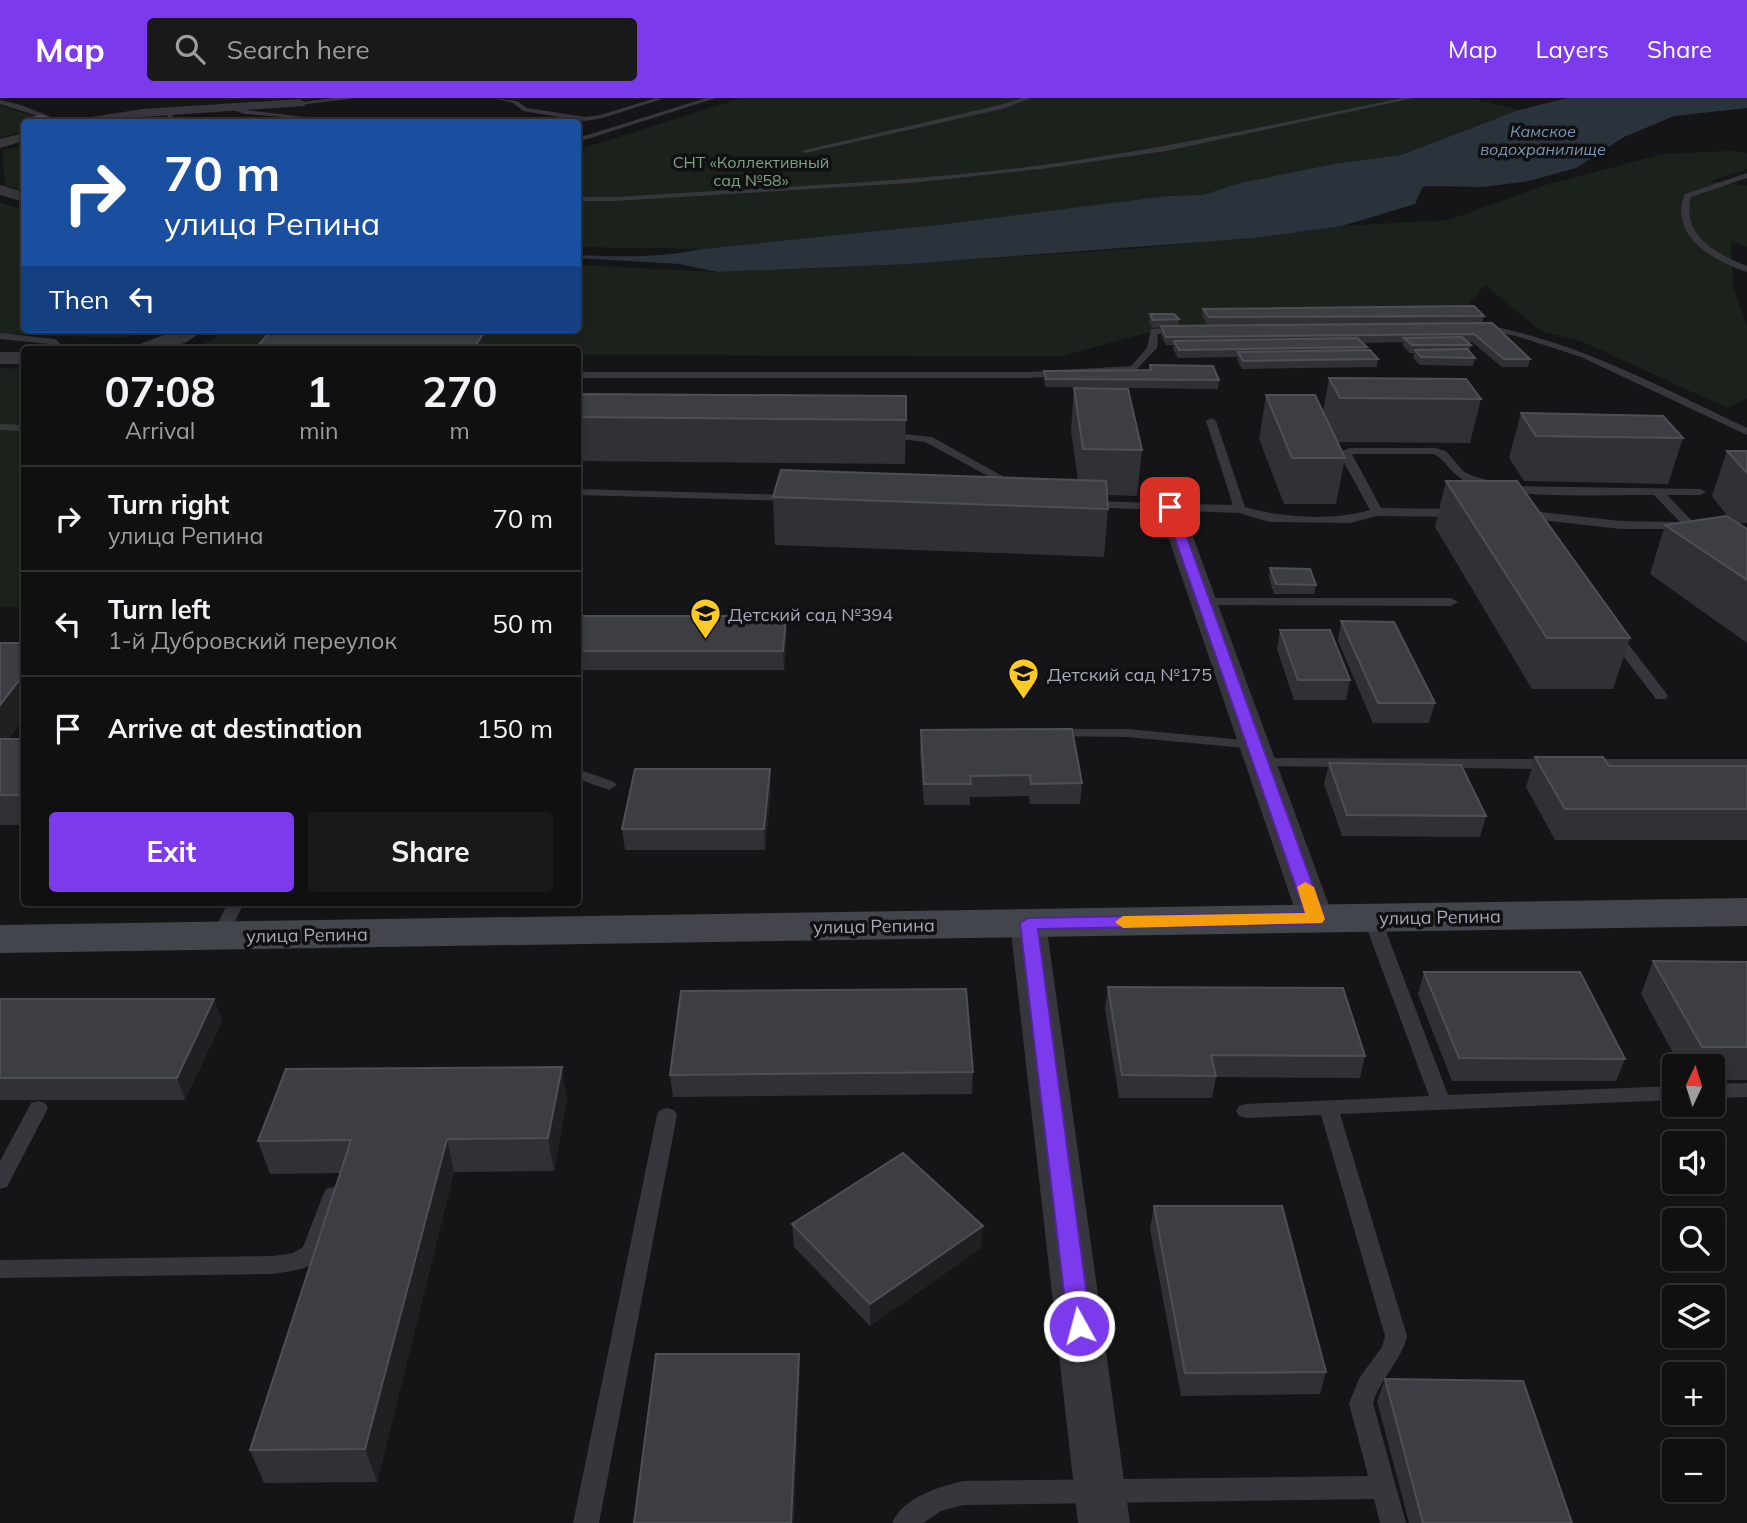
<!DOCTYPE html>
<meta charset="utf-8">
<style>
:root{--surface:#101011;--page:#19191a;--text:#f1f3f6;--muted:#9c9d9f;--line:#303031;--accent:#7c3aed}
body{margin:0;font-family:Mulish,sans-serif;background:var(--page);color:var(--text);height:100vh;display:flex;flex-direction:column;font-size:26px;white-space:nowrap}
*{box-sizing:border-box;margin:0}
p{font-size:23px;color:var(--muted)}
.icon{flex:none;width:38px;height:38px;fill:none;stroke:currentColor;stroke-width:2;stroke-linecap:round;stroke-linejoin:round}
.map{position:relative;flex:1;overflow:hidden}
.panel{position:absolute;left:21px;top:248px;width:560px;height:560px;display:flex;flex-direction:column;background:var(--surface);border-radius:7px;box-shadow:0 4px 10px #0003,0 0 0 2px var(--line)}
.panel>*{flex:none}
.guide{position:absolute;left:21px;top:21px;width:560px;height:214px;border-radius:7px;box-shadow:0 4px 10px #0003,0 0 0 2px var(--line);background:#1a4fa0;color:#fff;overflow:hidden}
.needle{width:46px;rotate:4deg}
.fabs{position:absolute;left:1662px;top:956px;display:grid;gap:14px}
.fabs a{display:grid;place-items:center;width:63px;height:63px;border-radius:7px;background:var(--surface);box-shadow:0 4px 10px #0003,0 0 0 2px var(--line);font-size:35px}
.pin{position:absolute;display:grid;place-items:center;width:60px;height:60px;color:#fff;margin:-30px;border-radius:14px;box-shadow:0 4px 10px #0006}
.me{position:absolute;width:77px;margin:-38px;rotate:353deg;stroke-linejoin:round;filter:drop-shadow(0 0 5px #0008)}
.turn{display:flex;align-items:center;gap:24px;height:147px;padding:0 28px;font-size:32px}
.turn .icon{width:91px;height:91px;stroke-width:2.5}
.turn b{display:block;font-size:49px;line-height:60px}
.then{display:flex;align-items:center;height:66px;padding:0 28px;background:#0003;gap:14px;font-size:26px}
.eta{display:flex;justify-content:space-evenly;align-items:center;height:119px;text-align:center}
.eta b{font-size:42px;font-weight:700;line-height:49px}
.cta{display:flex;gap:14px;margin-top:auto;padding:14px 28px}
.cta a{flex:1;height:80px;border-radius:7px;background:var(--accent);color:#fff;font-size:28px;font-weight:700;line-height:80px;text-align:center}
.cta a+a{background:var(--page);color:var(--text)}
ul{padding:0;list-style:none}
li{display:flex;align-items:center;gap:21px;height:105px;padding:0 28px;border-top:2px solid var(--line)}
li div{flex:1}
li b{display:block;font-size:26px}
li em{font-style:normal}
header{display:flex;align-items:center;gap:42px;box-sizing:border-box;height:98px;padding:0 35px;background:var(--accent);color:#fff}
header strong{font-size:33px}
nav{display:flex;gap:38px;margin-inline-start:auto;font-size:24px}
.search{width:490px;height:63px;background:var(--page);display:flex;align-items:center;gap:18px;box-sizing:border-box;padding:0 24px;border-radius:7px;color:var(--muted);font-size:26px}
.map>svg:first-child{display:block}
</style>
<header>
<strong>Map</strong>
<div class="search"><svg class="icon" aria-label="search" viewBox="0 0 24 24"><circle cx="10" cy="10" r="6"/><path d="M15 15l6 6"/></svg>Search here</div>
<nav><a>Map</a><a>Layers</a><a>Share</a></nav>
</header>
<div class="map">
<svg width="1747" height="1425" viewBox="0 0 1747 1425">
<rect width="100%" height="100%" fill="#151517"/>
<path fill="#1b221c" d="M741,0h730l49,12 -119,45 -67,9 -95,19 -36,12 -37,1 -220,28 -244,25 -124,-2v-97z
M0,7l51,17h-27v9l-24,7z
M24,48v45l-19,-6 -3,-35z
M1732,53l15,2v16l-36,12 36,5v61l-16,-7 2,47 14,39v72l-20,10 -146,-67 -40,-10 -56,-46 -20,23 -311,23 -93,25 -483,-1v-5h-383l32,-21h351v-64l140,7 192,-8 232,-16 200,-22 106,-6 98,-35 117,-31z
M0,105l24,7v119h130l-31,9 -123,-4z
M0,270l24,1v238h-24z"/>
<path fill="#2a323c" d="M1567,0h180v10l-73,8 -50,21 -48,31 -47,13 -46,6 -58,-1 -3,2 -7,16 -73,22 -89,12 -343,26 -192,8 -39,-8 -101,-6v-3c44,2 80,3 124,-6l244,-25 220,-28 37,-1 36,-12 95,-19 67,-9 118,-45z"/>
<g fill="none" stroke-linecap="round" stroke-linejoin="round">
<path fill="#36363c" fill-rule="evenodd" d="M332,0h24l-57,7 -3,-2z
M493,0l24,3 10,7 58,9 15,-2 56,-17 6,1 -59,19 -18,3 -62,-10 -10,-8z
M706,0h10l-138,44v-4z
M1022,0h9l-29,11 -197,44 -4,-2 199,-46z
M1402,0h12l-248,53 -125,18 -131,14 -295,18h-37v-4h37c143,-9 286,-14 428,-32 121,-16 239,-42 359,-67z
M0,2l21,5 43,17h-8l-56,-18z
M228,7l18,5 103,12 -104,-8 -19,-6z
M164,12h4l9,12h-6z
M1747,75v5l-56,19c-10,38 25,57 56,69v6c-34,-11 -79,-37 -62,-78z
M1481,226c98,18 177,62 266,104v7l-166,-78 -65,-21 -38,-7v-4z
M1182,229l3,1v4l-27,2 -1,14 -23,24 -104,6h-452v-6h452l101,-6 16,-18 4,-19z
M0,235l56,6 9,11h-10l-5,-6 -50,-5z
M1211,320l5,3 29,86c38,11 87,14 125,3l-29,-53 1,-6 8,-3h85l11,3 18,21 12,5 34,9 190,3 6,3 -6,3h-33l27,28v6h-74l-97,-11 -6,-4 6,-4 97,11 60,1 -26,-27c-52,-1 -141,6 -187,-13 -15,-6 -20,-21 -33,-28h-82l29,54 77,1 6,4 -6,4 -81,-1 -26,7 -82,-1 -30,-9 -155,-6 -2,-2 6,-4 145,4 -27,-84z
M0,326l24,1v6l-24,-1z
M885,334l47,5 92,51 -10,2 -89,-48 -44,-5 -1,-2z
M578,391l214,6 6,3 -6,3 -214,-6z
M1204,500h247l7,4 -7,4 -252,-1 -2,-3z
M1614,533l5,1 47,61 2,3 -2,3h-10l-49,-64z
M1052,631h75l128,12 7,4 -7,4 -128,-12 -80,-1 -2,-3 2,-3z
M1262,660l290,1 8,5 -8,5 -295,-3 -3,-3z
M1588,661h159v10l-164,-2 -3,-3z
M578,671l36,13 3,3 -8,5 -31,-11z
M228,805h16l-18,37h-12l-3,-4z
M1372,814l9,6 67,177 227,-9v14l-335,14 67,222c-6,26 -27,42 -34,67l33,120h-26l-6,-24 -411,6 -22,6 -18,12h-31c12,-26 46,-36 71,-42l405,-5 -19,-73 11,-26 22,-30 3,-11 -64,-221 -75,3 -7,-2 -3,-5 3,-5 7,-2 183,-8 -66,-178z
M1747,985v14l-34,1v-14z
M38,1003l7,2 3,5 -41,79 -7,2v-28l31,-58z
M667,1010l7,2 3,5 -78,408h-26l84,-408 3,-5z
M333,1089l7,2 3,6 -20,58c-9,17 -33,18 -50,21l-273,4v-18l273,-4 20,-3 10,-6 20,-52 3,-6z"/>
<path fill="#36363c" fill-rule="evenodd" d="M299,1l7,4 -2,3 -161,11 -34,5h-31l7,-4 58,-9z
M24,35v8l-24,7v-9z
M0,87l24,7v10l-24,-7z
M179,231h23c-16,21 -46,21 -70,21l3,-4z
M0,254h24v12h-24z
M1170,402l9,2 3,5 152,412 -5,8 -13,4 -13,-4 -5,-8 -140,-412 3,-5z
M1028,813l13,4 5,8 84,600h-52l-68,-600 5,-8z"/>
<path fill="#43454c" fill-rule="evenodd" d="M1747,800v28l-1747,27v-28z"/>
</g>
<path fill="#313135" d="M1203,211l281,7 -2,7 48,36 -2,8h-26l-30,-25h-5l4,3 -2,7 6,6 -2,8 -53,-1 -7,-7 1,-5h-4l-7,-7v-4l-41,1 5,4v3l11,9 -1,8 -135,2 -5,-9v-3l-59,1 -5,-9 1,-4h-8l-6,-12 1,-6 -9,1 -3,-6 1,-8 29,5 -1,6h30l-6,-9z
M1150,267l69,15 -1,9 -173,-2 -1,-8v-8l105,-1z
M1329,280l152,21 -11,44 -133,-1 8,16 -9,46h-52l-25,-65 7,-44 57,17z
M1074,290l68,62 -5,46 -30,-1 1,14 -4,48 -329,-12 -2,-48 305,-17 -7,-49z
M578,296l328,2 -1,68 -327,-3z
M1521,315l162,25 -15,46 -144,-3 -15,-23z
M1727,353h20v72h-10l10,6v114l-97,-69 15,-49 64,-7 -17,-22z
M1446,383l184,157 -17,51h-81l-97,-162z
M1270,470l46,17 -2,9h-40l-5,-16z
M578,518h208l1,19 -3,35h-206z
M1341,523l94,82 -6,20h-56l-35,-82z
M1280,532l70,50 -4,20h-52l-17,-51z
M0,545h24v74l-16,22h16v86h-24z
M921,632l161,53 -2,21h-50l-1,-8 -59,1v8h-46l-4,-54z
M1535,659l74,9h138v74h-192l-29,-53z
M1329,665l157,53 -6,21 -138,-1 -18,-52z
M771,692l-6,60h-140l-3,-21z
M1653,863l94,1v118h-34v-14h-33l-39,-72z
M1424,874l201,87 -9,22h-164l-34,-87z
M1108,889l257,69 -5,22 -144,-1 -4,21h-93l-14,-89z
M0,901h214l8,22 -37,79h-185z
M973,974l-1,22 -299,3 -3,-22z
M567,1001l-13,72 -100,1 -77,310 -113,1 -14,-33 90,-277 -70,1 -12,-33z
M1154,1108l172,166 -6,22 -139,2 -31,-167z
M792,1126l189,24 -111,78 -76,-79z
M1385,1281l187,144h-163l-32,-122z"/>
<path fill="#202023" d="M48,20l1,4h-16v-1z
M484,234l2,18h-13z
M786,518l1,19 -3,35 -1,-19z
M24,576v43l-24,32v-44z
M770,671l1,21 -6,60 -1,-21z
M214,901l8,22 -37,79 -8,-22z
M562,969l5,32 -13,72 -6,-33z
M447,1041l7,33 -77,310 -12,-33z
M983,1128l-2,22 -111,78v-22z
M799,1256l1,22 -6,147h-3z"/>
<path fill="#3d3e43" stroke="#4e4f55" stroke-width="2" d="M41,18l7,2 -15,3 -7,-2z
M1474,208l10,10 -275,1 -6,-8z
M1150,216h24l5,5 -26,1z
M1492,225l38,36h-26l-30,-25 -308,3 -5,-11z
M271,233l213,1 -11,18h-219z
M1462,239l9,8h-59l-8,-7z
M1357,240l10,9 -188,3 -5,-9z
M1467,251l8,9 -54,-1 -6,-7z
M1370,252l8,9 -135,2 -5,-9z
M1150,267l63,1 6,14 -173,-1 -2,-8 107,-1z
M1329,280l137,1 15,20 -141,-1z
M1074,290l54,1 14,61 -59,-1z
M578,296l328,2v24l-328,-3z
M1266,297h49l30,63h-53z
M1521,315l142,3 20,22 -147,-2z
M1727,353h20v22z
M781,372l325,11 2,28 -335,-12z
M1446,383h71l113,157h-83z
M1726,418l21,13v51l-82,-55z
M1270,470l40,1 6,16 -40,-1z
M578,518h208l-3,35h-205z
M1341,523l53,1 41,81h-57z
M1280,532h50l20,50h-52z
M0,545h24v31l-24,31z
M1072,631l10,54 -51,1 -1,-9 -60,1 1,8h-47l-3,-54z
M0,641h24v56h-24z
M1535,659h68l6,9h138v43h-182z
M1329,665l132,2 25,51 -139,-1z
M635,671h135l-6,60h-142z
M1653,863l94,1v85h-45z
M1424,874h156l45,87 -166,-1z
M1108,889l235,1 22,68 -154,-1 5,21 -94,-1z
M966,891l7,83 -303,3 11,-84z
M0,901h214l-37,79h-177z
M562,969l-14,71 -101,1 -82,310 -115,1 101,-310 -93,1 28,-72z
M903,1055l80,73 -113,78 -78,-80z
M1154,1108h128l44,166 -141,1z
M656,1256h143l-8,169h-157z
M1385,1281l138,2 49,142h-149z"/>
<path fill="#7c3aed" stroke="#51269a" stroke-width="2" d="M1166,407l10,2 149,412 -9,5 -278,5 53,397 -4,7 -8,2 -8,-2 -3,-7 -48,-403 8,-5 277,-5 -141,-406z"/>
<path fill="#f59e0b" d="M1305,784l9,5 11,32 -3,4 -199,5 -8,-6 8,-6 182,-3 -8,-26z"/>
<defs>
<symbol id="school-pin" viewBox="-11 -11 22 30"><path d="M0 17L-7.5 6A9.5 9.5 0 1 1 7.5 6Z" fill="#fecb26" stroke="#101012"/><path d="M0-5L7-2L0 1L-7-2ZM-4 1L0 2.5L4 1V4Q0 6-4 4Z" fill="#111"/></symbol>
</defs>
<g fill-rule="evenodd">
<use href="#school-pin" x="688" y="498" width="35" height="47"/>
<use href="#school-pin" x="1006" y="558" width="35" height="47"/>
</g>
<g text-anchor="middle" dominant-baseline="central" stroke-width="7" stroke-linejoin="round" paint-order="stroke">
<g font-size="16" font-style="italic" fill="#7a94b5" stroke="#101012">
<text x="1543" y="33">Камское<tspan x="1543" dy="18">водохранилище</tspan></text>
</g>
<g font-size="16" fill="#7ba482" stroke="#101012">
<text x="751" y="64">СНТ «Коллективный<tspan x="751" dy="18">сад №58»</tspan></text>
</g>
<g font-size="18" fill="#a6a9b8" stroke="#101012" text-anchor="start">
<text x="728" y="516">Детский сад №394</text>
<text x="1047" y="576">Детский сад №175</text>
</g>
<g font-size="18" fill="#a6a9b8" stroke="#101012">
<text transform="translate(1440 819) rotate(-1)">улица Репина</text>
<text transform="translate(874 828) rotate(-1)">улица Репина</text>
<text transform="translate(307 837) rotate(-1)">улица Репина</text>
</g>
</g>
</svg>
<div class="fabs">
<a><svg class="needle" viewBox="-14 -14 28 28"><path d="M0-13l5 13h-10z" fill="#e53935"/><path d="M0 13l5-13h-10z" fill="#9c9d9f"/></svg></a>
<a><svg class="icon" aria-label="sound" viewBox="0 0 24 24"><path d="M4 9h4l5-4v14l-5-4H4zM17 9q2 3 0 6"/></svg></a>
<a><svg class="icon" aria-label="search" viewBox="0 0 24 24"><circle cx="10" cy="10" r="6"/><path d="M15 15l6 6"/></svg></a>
<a><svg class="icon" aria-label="layers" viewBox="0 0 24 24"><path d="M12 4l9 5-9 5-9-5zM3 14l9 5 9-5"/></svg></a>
<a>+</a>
<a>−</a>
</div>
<div class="pin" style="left:1170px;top:409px;background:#d93025"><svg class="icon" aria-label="arrive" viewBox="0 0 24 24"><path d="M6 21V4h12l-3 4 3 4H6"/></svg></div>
<svg class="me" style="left:1079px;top:1228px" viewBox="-20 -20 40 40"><circle r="17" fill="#7c3aed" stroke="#fff" stroke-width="3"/><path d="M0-11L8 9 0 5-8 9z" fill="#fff"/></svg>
<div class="guide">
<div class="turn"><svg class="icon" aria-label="right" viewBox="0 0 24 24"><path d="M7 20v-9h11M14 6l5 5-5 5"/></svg><div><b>70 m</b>улица Репина</div></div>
<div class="then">Then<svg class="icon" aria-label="left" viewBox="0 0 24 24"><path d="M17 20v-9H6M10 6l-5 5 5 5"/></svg></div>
</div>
<section class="panel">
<div class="eta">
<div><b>07:08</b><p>Arrival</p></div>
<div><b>1</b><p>min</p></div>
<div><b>270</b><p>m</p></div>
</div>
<ul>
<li><svg class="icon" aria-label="right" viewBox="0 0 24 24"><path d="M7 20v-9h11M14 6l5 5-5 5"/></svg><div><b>Turn right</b><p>улица Репина</p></div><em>70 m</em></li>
<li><svg class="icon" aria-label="left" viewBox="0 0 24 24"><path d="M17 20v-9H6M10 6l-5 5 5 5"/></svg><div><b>Turn left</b><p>1-й Дубровский переулок</p></div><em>50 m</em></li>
<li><svg class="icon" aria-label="arrive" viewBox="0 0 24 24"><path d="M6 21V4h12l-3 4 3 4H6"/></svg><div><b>Arrive at destination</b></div><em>150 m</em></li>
</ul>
<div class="cta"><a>Exit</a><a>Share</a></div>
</section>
</div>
